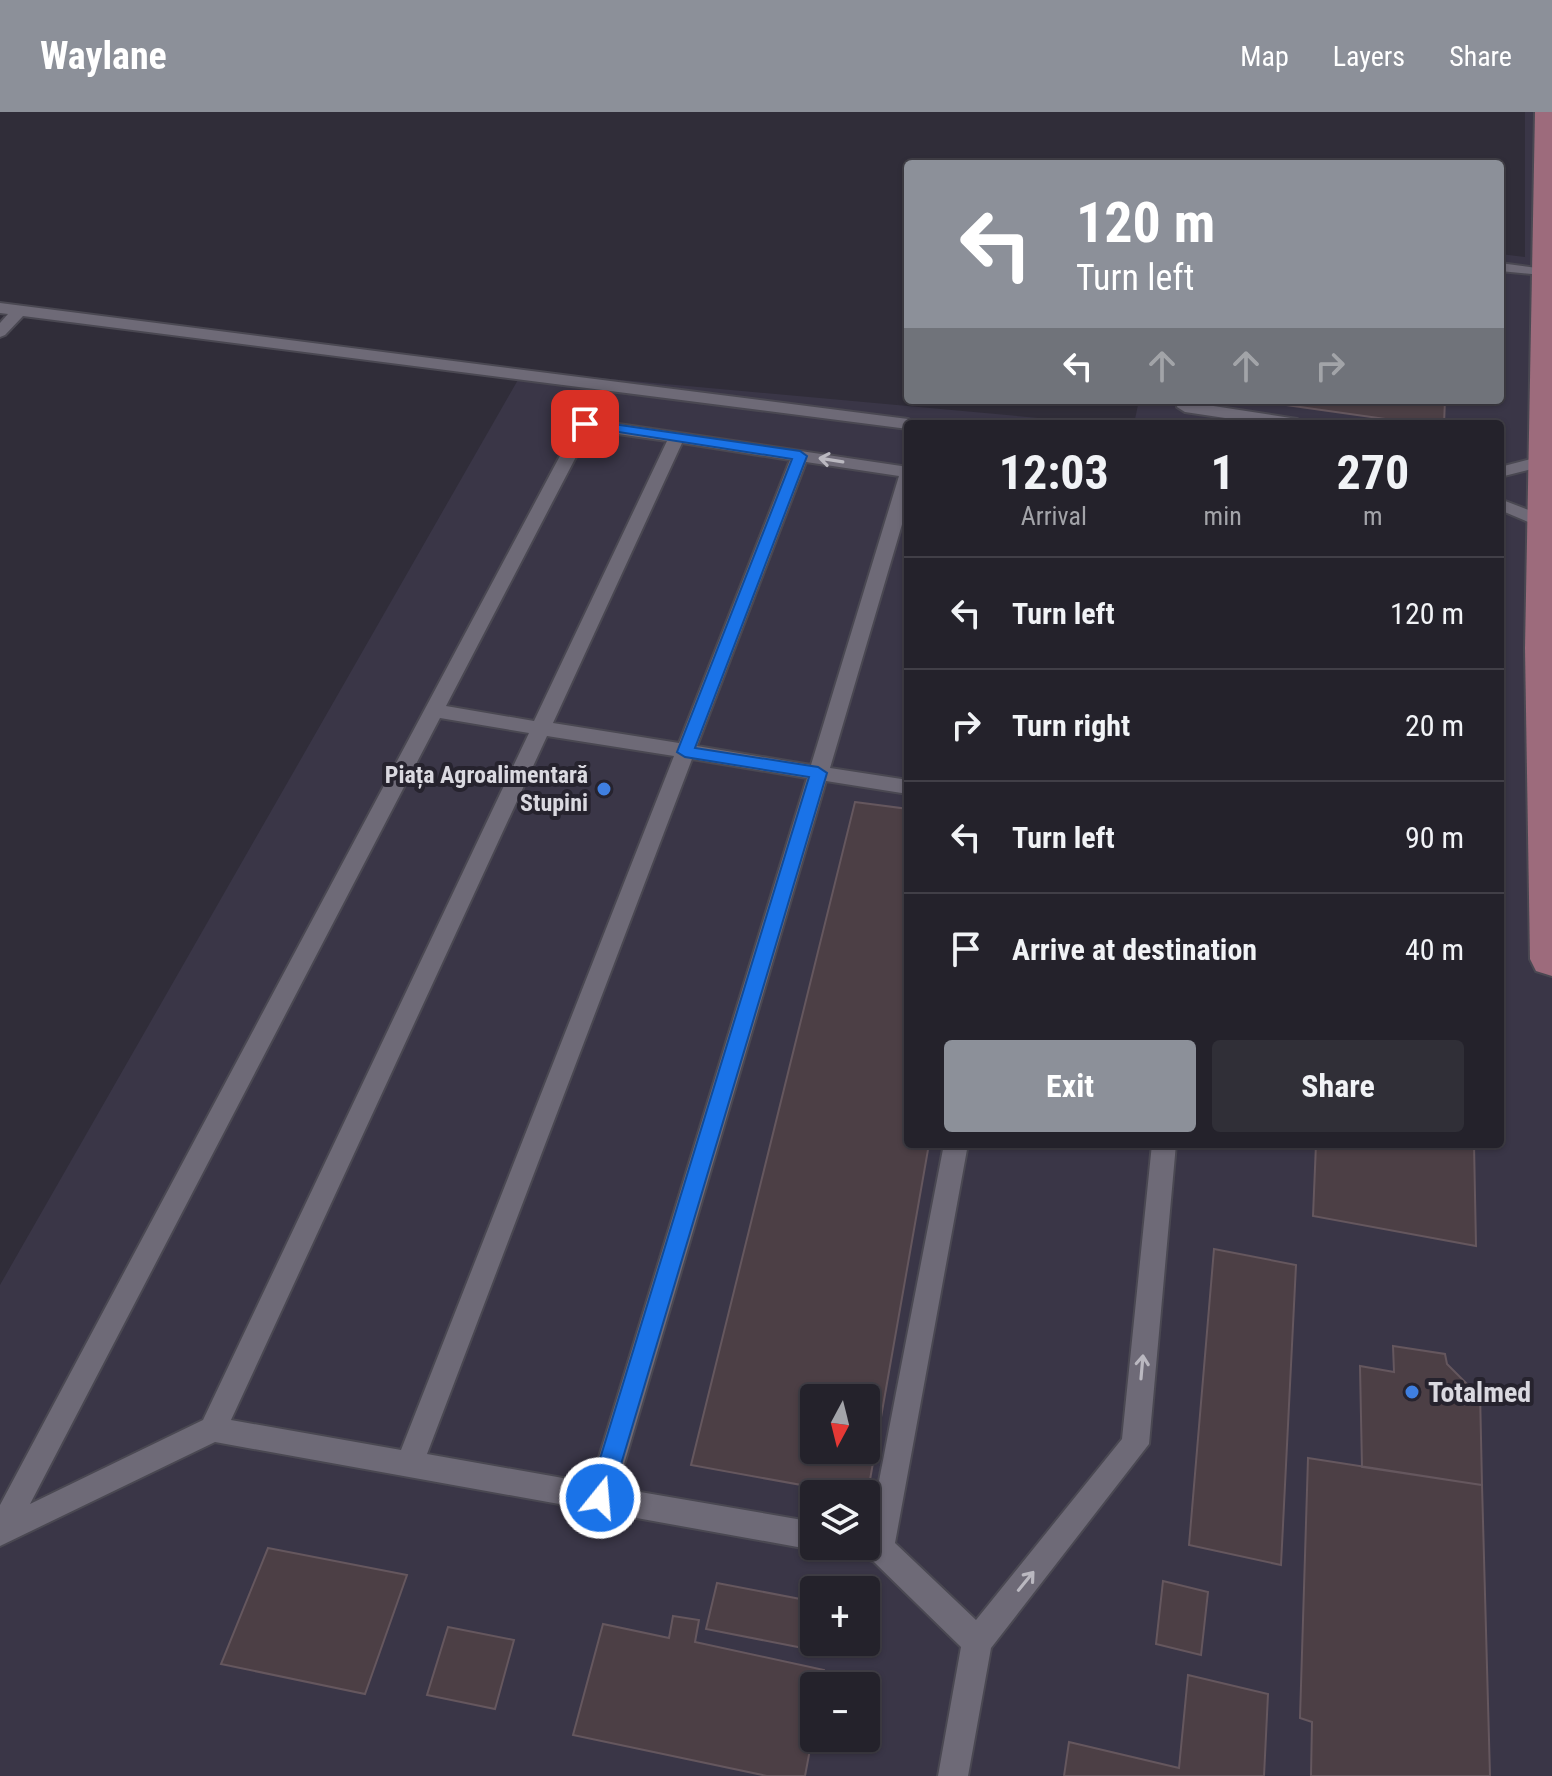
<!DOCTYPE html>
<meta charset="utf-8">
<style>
:root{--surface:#24222b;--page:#302f37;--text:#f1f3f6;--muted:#a3a4a9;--line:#413f47;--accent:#8c9099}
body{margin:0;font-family:"Roboto Condensed",sans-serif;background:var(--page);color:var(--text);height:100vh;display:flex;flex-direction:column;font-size:30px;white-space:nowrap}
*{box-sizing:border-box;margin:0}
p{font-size:26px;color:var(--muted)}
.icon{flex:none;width:44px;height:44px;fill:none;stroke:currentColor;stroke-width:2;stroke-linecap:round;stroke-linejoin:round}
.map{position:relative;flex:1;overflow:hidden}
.details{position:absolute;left:904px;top:308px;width:600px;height:728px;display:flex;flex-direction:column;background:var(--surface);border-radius:8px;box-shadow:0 2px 6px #0004,0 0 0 2px var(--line)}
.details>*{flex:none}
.banner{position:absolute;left:904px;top:48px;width:600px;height:244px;border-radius:8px;box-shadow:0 2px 6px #0004,0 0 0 2px var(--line);background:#8c9099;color:#fff;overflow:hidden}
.needle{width:52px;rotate:187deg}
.buttons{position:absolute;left:800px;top:1272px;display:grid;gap:16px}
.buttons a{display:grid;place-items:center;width:80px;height:80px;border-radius:8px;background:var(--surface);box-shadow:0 2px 6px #0004,0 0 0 2px var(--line);font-size:40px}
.pin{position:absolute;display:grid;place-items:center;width:68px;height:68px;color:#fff;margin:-34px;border-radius:16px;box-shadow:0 4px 12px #0006}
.me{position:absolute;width:88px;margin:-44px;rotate:17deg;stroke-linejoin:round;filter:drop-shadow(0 0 6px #0008)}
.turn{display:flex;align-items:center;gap:28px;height:168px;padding:0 40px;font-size:36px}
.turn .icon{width:104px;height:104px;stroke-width:2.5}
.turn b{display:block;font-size:56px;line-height:68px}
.lanes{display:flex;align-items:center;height:76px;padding:0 40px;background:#0003;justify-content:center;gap:40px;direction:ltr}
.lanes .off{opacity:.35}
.eta{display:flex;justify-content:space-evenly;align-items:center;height:136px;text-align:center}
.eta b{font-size:48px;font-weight:700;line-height:56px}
.cta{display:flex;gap:16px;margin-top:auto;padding:16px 40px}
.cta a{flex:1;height:92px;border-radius:8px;background:var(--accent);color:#fff;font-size:32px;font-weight:700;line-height:92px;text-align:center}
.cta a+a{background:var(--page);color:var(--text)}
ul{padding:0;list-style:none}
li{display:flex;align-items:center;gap:24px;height:112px;padding:0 40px;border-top:2px solid var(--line)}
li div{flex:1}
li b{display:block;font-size:30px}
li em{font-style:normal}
header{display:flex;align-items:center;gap:48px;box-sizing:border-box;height:112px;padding:0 40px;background:var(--accent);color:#fff}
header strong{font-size:38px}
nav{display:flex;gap:44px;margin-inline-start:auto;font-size:28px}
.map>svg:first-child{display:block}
</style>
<header>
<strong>Waylane</strong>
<nav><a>Map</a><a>Layers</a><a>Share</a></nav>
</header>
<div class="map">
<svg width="1552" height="1664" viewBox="0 0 1552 1664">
<rect width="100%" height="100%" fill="#302d39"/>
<path fill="#3a3647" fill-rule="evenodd" d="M1525,0h27v1664h-1552v-491l523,-914 582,53h-197v720h592v-720h-366l5,-24h361v-146l25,3zM814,1286h52v52h-52zM814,1382h52v52h-52zM814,1478h52v52h-52zM814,1574h52v52h-52z"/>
<path fill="#4c3f45" stroke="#65575e" stroke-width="2" fill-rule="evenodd" d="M1251,288h194l-1,24h-23z
M855,690l53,7v335h21l-62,353 -1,-3h-15l-160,-29zM814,1286h52v52h-52z
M1316,1032h158l2,102 -163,-30z
M1214,1137l82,16 -15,300 -92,-20z
M1393,1234l52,8 2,10 25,25 8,2 2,94 -120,-18 -2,-101 34,6z
M1308,1346l174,27 8,291h-179l1,-54 -12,-4z
M268,1436l139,27 -42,119 -144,-30z
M1163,1469l45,11 -7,63 -45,-11z
M717,1471l94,18 -8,47 -97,-19z
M673,1504l26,4 -4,22 129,28 -2,16h-8v42l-9,48h-38l-194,-41 30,-111 66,14z
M448,1515l66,13 -19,69 -68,-14z
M1188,1563l80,19 -4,82h-200l5,-34 110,26z"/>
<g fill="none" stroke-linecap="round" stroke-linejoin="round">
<defs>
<path id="lane" d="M1500,151l52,7v6l-52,-5z
M0,191l908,116 8,5h-8v5l-885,-113 -18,19 -5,2v-14l8,-9 -8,-1z
M1179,288h16l-1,3 103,16 8,5h-40l-80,-12 -8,-5z
M585,307l323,48v37l-78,264 78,12v14l-82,-13 -209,707 197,34v24h9l-9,4 -599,-108 -215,104v-41l577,-1081zM590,318l77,11 -133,280 -88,-15zM682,331l108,17 -111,283 -126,-20zM806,350l93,14 -88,289 -114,-19zM440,606l89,15 -326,687 -173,84zM547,624l127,20 -273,694 -170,-30zM692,647l115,19 -216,705 -164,-29z
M1547,343l5,1v8l-52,13v-10z
M1500,387l52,20v8h-12l-40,-17z
M944,1032h24l-73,399 81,77 146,-181 30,-295h24l-27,300 -158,204 -23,128h-30l23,-129 -88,-86 -16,-5 -4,-10h13v-13h3z"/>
<path id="primary" d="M1535,0h17v864l-16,-5 -6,-12 -5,-311z"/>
</defs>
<use href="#lane" stroke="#4a4852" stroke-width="4"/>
<use href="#primary" stroke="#4a4852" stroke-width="4"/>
<use href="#lane" fill="#6e6a77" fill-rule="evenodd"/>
<use href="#primary" fill="#9d6b7c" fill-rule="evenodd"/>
</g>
<defs><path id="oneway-shaft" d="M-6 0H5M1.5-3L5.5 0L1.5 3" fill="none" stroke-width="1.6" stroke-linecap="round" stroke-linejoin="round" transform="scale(2)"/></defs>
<g stroke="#bab8c0">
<use href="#oneway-shaft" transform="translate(831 348) rotate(-171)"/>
<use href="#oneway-shaft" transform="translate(1142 1255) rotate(-85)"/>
<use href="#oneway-shaft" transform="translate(1026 1469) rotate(-51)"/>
</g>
<path fill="#1a73e8" stroke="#114b97" stroke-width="2" d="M585,308l215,31 7,5 -112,292 123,19 9,6 -216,725 -3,8 -8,3 -9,-3 -3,-8 221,-721 -124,-20 -8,-5 115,-293 -212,-33v-5z"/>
<g fill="#3f7fe0" stroke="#26232e" stroke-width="3">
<circle cx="604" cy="677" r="8"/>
<circle cx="1412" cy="1280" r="8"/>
</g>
<g text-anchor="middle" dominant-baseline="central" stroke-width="8" stroke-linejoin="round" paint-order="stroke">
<g font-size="24" font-weight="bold" fill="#dad9e0" stroke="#26232e" text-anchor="end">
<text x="588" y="663">Piața Agroalimentară<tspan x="588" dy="28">Stupini</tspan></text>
</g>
<g font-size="28" font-weight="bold" fill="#dad9e0" stroke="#26232e" text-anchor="start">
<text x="1428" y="1280">Totalmed</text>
</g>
</g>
</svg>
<div class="buttons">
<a><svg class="needle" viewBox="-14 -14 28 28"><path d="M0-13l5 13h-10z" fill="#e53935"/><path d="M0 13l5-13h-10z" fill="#a3a4a9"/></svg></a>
<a><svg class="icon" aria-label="layers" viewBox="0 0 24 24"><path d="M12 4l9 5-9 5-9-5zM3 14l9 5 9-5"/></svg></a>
<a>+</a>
<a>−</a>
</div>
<div class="pin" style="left:585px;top:312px;background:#d93025"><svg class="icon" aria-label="arrive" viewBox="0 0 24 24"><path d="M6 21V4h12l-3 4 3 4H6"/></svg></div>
<svg class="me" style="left:600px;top:1386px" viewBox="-20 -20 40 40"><circle r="17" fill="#1a73e8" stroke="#fff" stroke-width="3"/><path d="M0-11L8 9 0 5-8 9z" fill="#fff"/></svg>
<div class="banner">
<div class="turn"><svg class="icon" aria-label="left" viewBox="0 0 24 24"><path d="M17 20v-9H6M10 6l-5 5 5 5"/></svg><div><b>120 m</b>Turn left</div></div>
<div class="lanes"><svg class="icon" aria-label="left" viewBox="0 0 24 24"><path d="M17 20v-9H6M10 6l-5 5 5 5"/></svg><svg class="icon off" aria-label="ahead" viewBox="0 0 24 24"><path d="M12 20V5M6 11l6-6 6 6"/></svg><svg class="icon off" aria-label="ahead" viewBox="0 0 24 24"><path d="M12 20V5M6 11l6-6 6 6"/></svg><svg class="icon off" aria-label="right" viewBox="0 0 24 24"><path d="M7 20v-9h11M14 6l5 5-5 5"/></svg></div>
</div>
<section class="details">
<div class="eta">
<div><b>12:03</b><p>Arrival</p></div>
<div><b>1</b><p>min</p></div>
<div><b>270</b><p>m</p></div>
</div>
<ul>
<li><svg class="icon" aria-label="left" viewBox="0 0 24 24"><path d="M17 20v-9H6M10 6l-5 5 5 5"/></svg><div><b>Turn left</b></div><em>120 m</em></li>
<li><svg class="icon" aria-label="right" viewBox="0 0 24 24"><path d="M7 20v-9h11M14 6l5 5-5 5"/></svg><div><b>Turn right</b></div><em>20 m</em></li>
<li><svg class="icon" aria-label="left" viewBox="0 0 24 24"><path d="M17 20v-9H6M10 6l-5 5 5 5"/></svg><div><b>Turn left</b></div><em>90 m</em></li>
<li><svg class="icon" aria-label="arrive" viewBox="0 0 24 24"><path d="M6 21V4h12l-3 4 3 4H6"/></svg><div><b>Arrive at destination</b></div><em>40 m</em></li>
</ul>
<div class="cta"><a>Exit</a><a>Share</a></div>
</section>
</div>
